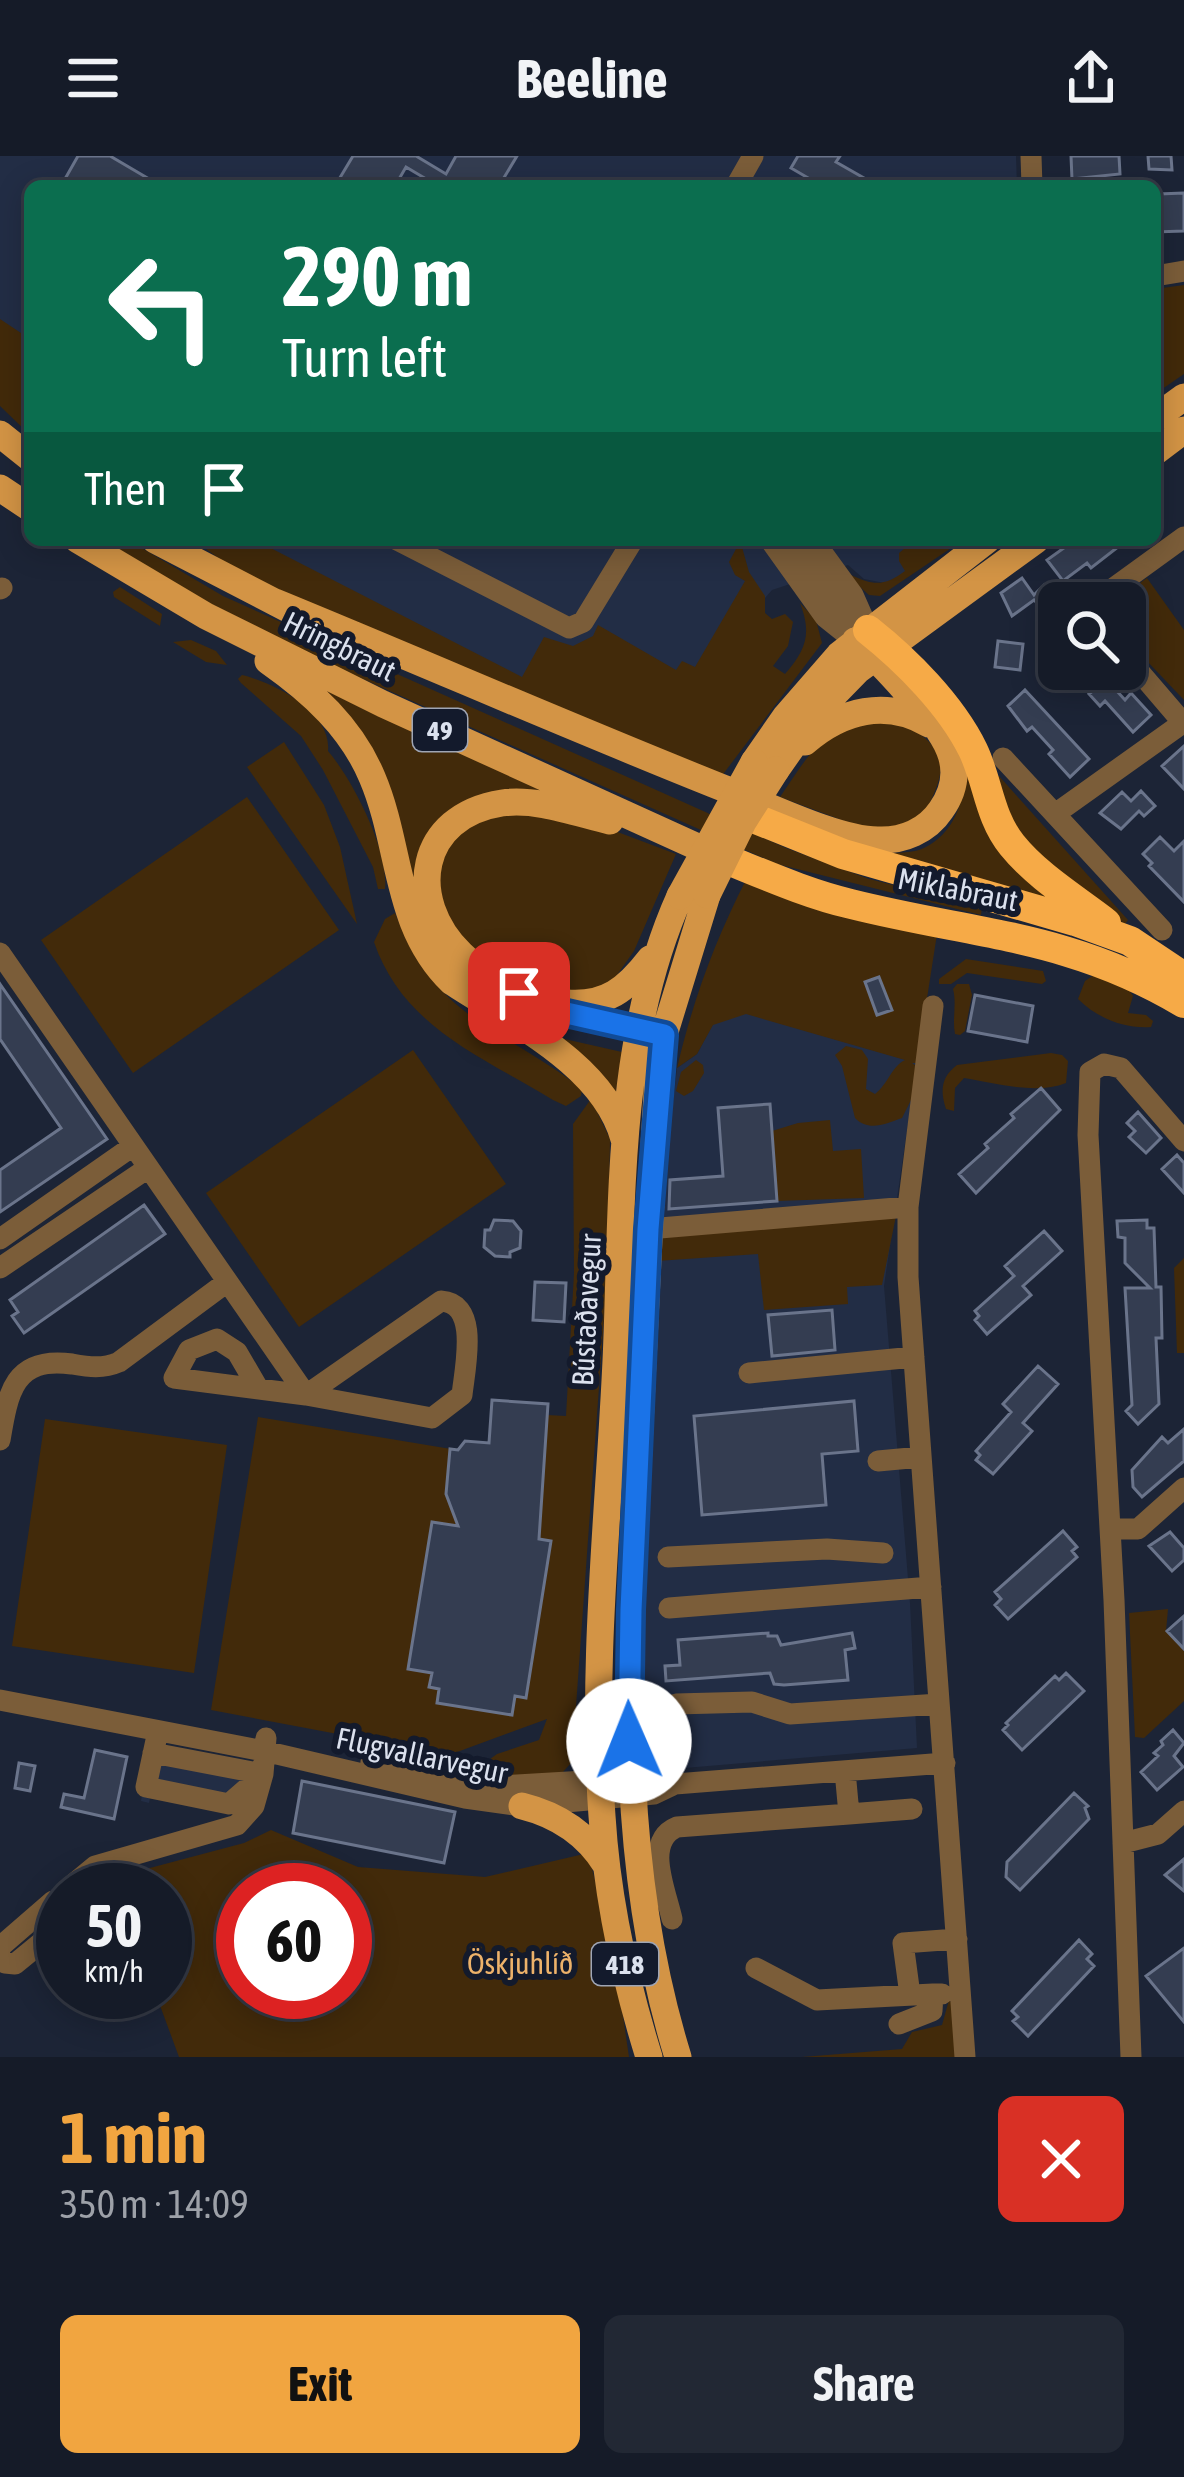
<!DOCTYPE html>
<meta charset="utf-8">
<style>
:root{--surface:#151b28;--page:#222834;--text:#f1f3f6;--muted:#9da1a8;--line:#343945;--accent:#f1a540}
body{margin:0;font-family:"Asap Condensed",sans-serif;background:var(--page);color:var(--text);height:100vh;display:flex;flex-direction:column;font-size:45px;white-space:nowrap}
*{box-sizing:border-box;margin:0}
p{font-size:39px;color:var(--muted)}
.icon{flex:none;width:66px;height:66px;fill:none;stroke:currentColor;stroke-width:2;stroke-linecap:round;stroke-linejoin:round}
.map{position:relative;height:1901px;overflow:hidden}
.sheet{display:flex;flex-direction:column;background:var(--surface);flex:1}
.sheet>*{flex:none}
.banner{position:absolute;left:24px;top:24px;width:1137px;height:366px;border-radius:18px;box-shadow:0 6px 30px #0003,0 0 0 3px var(--line);background:#0b6e4f;color:#fff;overflow:hidden}
.tools{position:absolute;left:1038px;top:426px;display:grid;gap:24px}
.tools a{display:grid;place-items:center;width:108px;height:108px;border-radius:18px;background:var(--surface);box-shadow:0 6px 30px #0003,0 0 0 3px var(--line);font-size:60px}
.speed{position:absolute;left:36px;top:1707px;display:flex;gap:24px;font-size:60px;font-weight:700;text-align:center}
.speed>*{display:grid;place-content:center;width:156px;height:156px;border-radius:50%;background:var(--surface);box-shadow:0 6px 30px #0003,0 0 0 3px var(--line);line-height:1}
.speed small{font-size:30px;font-weight:400}
.speed .limit{border:18px solid #d22;background:#fff;color:#111}
.pin{position:absolute;display:grid;place-items:center;width:102px;height:102px;color:#fff;margin:-51px;border-radius:24px;box-shadow:0 6px 18px #0006}
.me{position:absolute;width:132px;margin:-66px;rotate:359deg;stroke-linejoin:round;filter:drop-shadow(0 0 9px #0008)}
.turn{display:flex;align-items:center;gap:42px;height:252px;padding:0 60px;font-size:54px}
.turn .icon{width:156px;height:156px;stroke-width:2.5}
.turn b{display:block;font-size:84px;line-height:102px}
.then{display:flex;align-items:center;height:114px;padding:0 60px;background:#0003;gap:24px;font-size:45px}
.round{display:grid;place-items:center;flex:none;width:126px;height:126px;border-radius:18px;background:var(--page)}
.summary{display:flex;align-items:center;justify-content:space-between;height:204px;padding:0 60px}
h1{font-size:72px;font-weight:700;line-height:90px;color:var(--accent)}
.primary-button{display:flex;gap:24px;margin-top:auto;padding:24px 60px}
.primary-button a{flex:1;height:138px;border-radius:18px;background:var(--accent);color:#111;font-size:48px;font-weight:700;line-height:138px;text-align:center}
.primary-button a+a{background:var(--page);color:var(--text)}
header{display:flex;justify-content:space-between;align-items:center;height:156px;padding:0 60px;background:var(--surface);font-size:54px;font-weight:700}
.map>svg:first-child{display:block}
</style>
<header><svg class="icon" aria-label="menu" viewBox="0 0 24 24"><path d="M4 6h16M4 12h16M4 18h16"/></svg>Beeline<svg class="icon" aria-label="share" viewBox="0 0 24 24"><path d="M12 15V3M7 8l5-5 5 5M5 13v7h14v-7"/></svg></header>
<div class="map">
<svg width="1184" height="1901" viewBox="0 0 1184 1901">
<rect width="100%" height="100%" fill="#1c2436"/>
<path fill="#222d45" d="M0,0h1016l1,30h-987v156l-30,-21z
M250,384h708l-68,44 -26,-5 -16,-14 -76,25 -82,94h-171z
M745,857l172,50 -33,223 26,317 7,145 -244,21 -34,-8 15,-492 23,-201 20,-14 16,-30z
M146,1590l114,23 -8,25 -102,4 -1,5 -8,-2 1,-6 -5,-1z"/>
<path fill="#422a0a" fill-rule="evenodd" d="M1184,129v89l-29,20v-105z
M0,163l30,20v96l-30,-29z
M99,384h29l95,56 563,252 83,31 113,28 -1,8 -204,-51 -528,-236z
M194,384h61l267,137 22,-40 29,9 20,-10 5,-11 78,45 6,-9 13,6 50,-86 -10,-6 -6,-13 7,-13 -16,-9h20l9,32 16,24v17l7,6 13,-5 8,8 -5,24 -15,20 12,8c21,-24 27,-40 15,-71l16,17 6,23 -101,134 -445,-188 -47,-23z
M915,384h48l-83,56 -11,-1 -17,-15 -1,-5c23,11 34,11 54,-4l-6,-10v-8z
M1147,422l37,52v70l-59,-62v-35h-13z
M120,431l42,27 -2,12 -46,-29 -1,-5z
M191,484l25,11 11,14 -21,-3 -33,-20z
M242,519c33,8 90,37 86,76 25,29 61,100 57,138h-7l-5,-22 -50,-97 -22,-34 -60,-53 -3,-4z
M312,525l298,132 -141,-11 -54,89 -11,-31z
M892,560c57,33 60,46 29,104l-47,12 -94,-35c40,-59 41,-66 112,-81z
M284,586l40,63 16,42 17,77 -110,-157z
M960,598l121,161 -200,-61c12,-1 27,-1 38,-4 39,-14 51,-61 41,-96z
M999,620l129,144 -3,4 -48,-31 -51,-42 -34,-71z
M247,641l92,133 -206,143 -92,-133z
M496,655l103,14 77,29 -42,97 -29,41 -37,6 -46,-15 -58,-41 -24,-36v-53l6,-12z
M747,722l190,56 -20,129h-5l4,3 -4,32 -10,20c-17,6 -33,14 -47,0l-13,-52 -7,-11 11,-9 16,4 6,9 -2,30 9,5c13,-10 17,-28 30,-34l-159,-46 -33,11 -16,29 -20,14c16,-68 38,-128 70,-190z
M395,757c43,109 103,111 187,176l-1,7 -15,10 -13,-6c-72,-44 -150,-73 -179,-158l11,-23z
M966,803l77,12 3,10 -4,3 -75,-11 -16,11h-12v-5z
M1094,819l33,12 6,9 -5,17 18,2 7,6 -2,6c-27,2 -54,-9 -73,-28l7,-18z
M957,828h12l3,11 -7,36 -5,4 -5,-1c-3,-15 2,-30 -2,-45z
M538,877l84,19 -7,46z
M413,894l93,134 -207,143 -93,-134z
M1051,897l11,2 6,6 -2,22c-30,12 -72,0 -102,-5l-9,10 -1,23 -8,-2c-6,-18 -5,-32 11,-44z
M696,904l7,5 1,8 -11,18 -9,5 -8,-5 5,-19z
M591,943l19,40 -2,123 -36,500 -10,11 -46,3 -38,-8 19,-14 42,-14 8,-21 -98,36 -238,-45 47,-293 199,33 8,-9 10,1 13,26 4,-68 56,4 -1,11 19,1 8,-143 -1,-149z
M830,964l3,31 28,-2 3,49 -87,3 -5,-70 26,-8z
M896,1060l-14,69 -35,2 1,17 -84,6 -6,-56 -101,7 3,-30z
M1184,1102v95h-7l-3,-85z
M45,1263l182,26 -33,228 -182,-27z
M1168,1453l-2,22 18,20v50l-40,37 -9,-1 -6,-124z
M271,1674l87,37 127,10 103,-24 26,102 15,102h-450l-24,-65h10v-102h-49l15,-17 113,-30zM243,1734h102v102h-102z
M949,1844l14,12 -2,45h-159l100,-8 10,-17 30,-7z"/>
<path fill="#343d51" stroke="#6a748b" stroke-width="3" d="M78,0h32l51,30h-100z
M353,0h63l30,18 10,-18h61l-18,30h-61l-32,-19 -11,19h-60z
M798,0h42l-4,6 42,24h-56l-31,-18z
M1071,0h48l1,18 -48,5z
M1148,0h23l1,14 -23,-1z
M1184,37v38l-29,1 4,-38z
M1075,384h52l-36,28 -4,-5 -24,18 -16,-21z
M1022,422l12,17 10,-10 13,13 -13,12 -10,-10 -22,16 -11,-23z
M998,485l25,3 -3,26 -25,-3z
M1076,513h21l28,31 6,-7 20,22 -18,17 -28,-31 -5,5 -11,-12 6,-5z
M1025,534l64,69 -19,18 -21,-23 4,-4 -21,-23 -5,4 -19,-25z
M1184,590v43l-22,-23z
M1141,635l14,15 -11,10 -5,-5 -18,18 -21,-16 22,-21 9,9z
M1160,681l14,14 10,-10v61l-35,-36 3,-3 -9,-9z
M879,821l13,33 -15,5 -12,-33z
M0,828l107,155 -107,73v-42l61,-42 -61,-89z
M975,839l58,11 -6,36 -59,-11z
M1041,932l19,22 -84,83 -17,-19 29,-26 -3,-4 29,-26 -3,-4z
M770,948l7,97 -108,8 1,-29 53,-4 -5,-68z
M1138,956l23,26 -15,15 -17,-16 6,-6 -8,-8z
M1177,999l7,8v30l-22,-24z
M144,1049l21,29 -141,99 -12,-17 6,-4 -8,-12z
M494,1064l19,1 8,10 -1,17 -10,4v5l-15,-1 -11,-9 1,-17h5z
M1147,1064v8h7l2,59h5l1,51h-6l3,66 -21,20 -12,-13 6,-6 -7,-117h25l-25,-25v-25l-7,-1 -1,-16z
M1044,1075l18,20 -39,35 8,9 -44,39 -12,-14 4,-4 -4,-5 39,-35 -9,-10z
M535,1126l31,1 -2,39 -31,-2z
M832,1154l3,40 -63,6 -4,-41z
M1038,1210l20,18 -35,39 9,8 -39,43 -17,-14 4,-5 -4,-4 35,-39 -8,-8z
M492,1244l56,4 -9,135 12,2 -25,157 -11,-2 -3,19 -75,-12 2,-14 -10,-2 3,-14 -24,-4 24,-147 26,4 -12,-32 4,-45 8,1 7,-9 24,2z
M854,1245l4,50 -36,3 4,51 -124,10 -8,-99z
M1184,1273v32l-42,36 -9,-10 -1,-17 30,-33 6,6z
M1063,1375l14,16 -5,4 5,6 -69,62 -13,-14 6,-6 -6,-7z
M1170,1376l14,16v12l-12,11 -23,-25z
M1184,1460v33l-17,-18z
M768,1477v3h9l4,9 71,-12 3,15 -10,2 3,30 -64,5 -10,-1 -4,-11 -104,8 -1,-15 15,-1 -2,-25z
M1066,1517l18,18 -62,59 -19,-20 5,-5 -2,-2 49,-47 4,4z
M1173,1574l11,13 -10,13 9,11 -26,23 -16,-18 17,-16 -4,-3 9,-8 -2,-4z
M95,1594l32,7 -13,62 -53,-12 3,-13 20,4z
M19,1607l16,3 -5,25 -15,-3z
M302,1625l153,31 -11,51 -151,-30z
M1074,1637l14,13 -3,2 4,11 -69,71 -14,-13 1,-15z
M1184,1703v32l-19,-16z
M1079,1784l13,14 -5,5 7,7 -66,70 -15,-15 5,-4 -6,-6z
M1184,1792v74l-38,-46z"/>
<g fill="none" stroke-linecap="round" stroke-linejoin="round">
<path stroke="#7b5d39" stroke-width="21" d="M1031,0l1,30
M736,30l17,-30
M1155,120l29,-5
M397,384l172,88 14,-6 50,-82
M770,384l55,77 30,24
M789,384l50,68 29,22
M813,384l40,55 15,34
M0,433l2,-1
M1093,447l91,-66
M1125,499l59,69
M1003,602l159,172
M1055,658l129,-92
M0,797l306,442 135,-94c39,2 24,66 21,94l-30,23 -126,-23 -132,-17 15,-28 28,-11 20,13 21,36
M933,850l-25,201v70l57,780
M648,1073l260,-22
M0,1083l133,-93
M0,1112l148,-100
M749,1217l165,-16
M0,1284c8,-48 14,-84 72,-76 17,3 31,5 47,-2l108,-80
M878,1305l43,-4
M1111,1373h27l46,-41
M668,1401l159,-8 56,4
M669,1452l262,-21
M0,1544l264,51 201,47 57,8 132,-12 21,-10 270,-21
M676,1548l76,-2 38,12 149,-10
M158,1575l-12,56 83,17 33,-29
M153,1597l110,21
M371,1606l129,24 153,-9 22,7
M849,1658l63,-5
M1123,1687l35,-9 26,-23
M66,1734l29,-24 142,-41 17,-19 9,-32 3,-36
M672,1763c-6,-28 -29,-78 5,-92l172,-13 -4,-43
M0,1791l53,-46
M0,1801l5,6 10,1 33,-27 2,-33
M756,1812l61,32 116,-6
M910,1839l-7,-52 54,-4
M899,1868l33,-13 1,-17h9
M1131,1901l-17,-457 -26,-465 2,-63 14,-8 17,4 63,73"/>
<path stroke="#d39445" stroke-width="27" d="M1155,262l29,-21
M0,278l30,24
M1155,296l29,-22
M0,332l30,20
M78,384l128,76 177,88 330,150
M155,384l135,70
M275,446c149,61 297,126 448,186 40,15 114,52 155,52 25,1 49,-9 63,-30 31,-44 1,-78 -28,-111 -19,-21 -36,-41 -58,-58
M268,505c44,31 83,66 104,116 30,70 22,149 80,205 61,40 152,83 172,157
M805,586c37,-32 81,-43 124,-18
M754,606l32,-46 53,-61 148,-115
M776,614l40,-57 42,-43 178,-130
M610,665c-34,-8 -73,-23 -108,-18 -84,13 -97,96 -41,151 51,51 125,65 193,79
M567,847c39,3 60,-14 83,-44
M522,1650c36,9 64,27 84,59
M649,1901c-24,-77 -42,-160 -47,-241 -11,-151 7,-304 14,-455 7,-155 -1,-321 64,-465
M678,1901c-60,-193 -50,-390 -40,-588 6,-131 12,-262 20,-392l6,-42 43,-140"/>
<path stroke="#f6aa47" stroke-width="30" d="M868,474c38,30 83,75 105,120 15,31 16,67 39,95 25,31 63,54 94,78
M736,655l107,43 232,67 55,20 54,36
M713,698c46,18 91,39 138,50 124,31 219,31 333,99"/>
<path stroke="#d39445" stroke-width="27" d="M707,739l36,-73 33,-52
M680,740l74,-134"/>
</g>
<g fill="none" stroke-linecap="round" stroke-linejoin="round">
<defs>
<path id="route" d="M519,837l43,19 102,23 -16,194 -17,381 -2,131"/>
</defs>
<use href="#route" stroke="#114b97" stroke-width="30"/>
<use href="#route" stroke="#1a73e8" stroke-width="21"/>
</g>
<g text-anchor="middle" dominant-baseline="central" stroke-width="12" stroke-linejoin="round" paint-order="stroke">
<g fill="#131a2c" stroke="#9fa5b4" stroke-width="3">
<rect x="413" y="553" width="54" height="42" rx="9"/>
<rect x="592" y="1787" width="66" height="42" rx="9"/>
</g>
<g font-size="27" font-weight="bold" fill="#dbe1ee">
<text x="440" y="574">49</text>
<text x="625" y="1808">418</text>
</g>
<g font-size="30" fill="#dbe1ee" stroke="#131a2c">
<text transform="translate(340 490) rotate(26)">Hringbraut</text>
<text transform="translate(958 733) rotate(11)">Miklabraut</text>
<text transform="translate(586 1154) rotate(-87)">Bústaðavegur</text>
<text transform="translate(422 1599) rotate(12)">Flugvallarvegur</text>
</g>
<g font-size="30" fill="#edb26a" stroke="#131a2c">
<text x="520" y="1807">Öskjuhlíð</text>
</g>
</g>
</svg>
<div class="tools">
<a><svg class="icon" aria-label="search" viewBox="0 0 24 24"><circle cx="10" cy="10" r="6"/><path d="M15 15l6 6"/></svg></a>
</div>
<div class="speed"><div>50<small>km/h</small></div><div class="limit">60</div></div>
<div class="pin" style="left:519px;top:837px;background:#d93025"><svg class="icon" aria-label="arrive" viewBox="0 0 24 24"><path d="M6 21V4h12l-3 4 3 4H6"/></svg></div>
<svg class="me" style="left:629px;top:1585px" viewBox="-20 -20 40 40"><circle r="19" fill="#fff"/><path d="M0-13L10 11 0 6-10 11z" fill="#1a73e8"/></svg>
<div class="banner">
<div class="turn"><svg class="icon" aria-label="left" viewBox="0 0 24 24"><path d="M17 20v-9H6M10 6l-5 5 5 5"/></svg><div><b>290 m</b>Turn left</div></div>
<div class="then">Then<svg class="icon" aria-label="arrive" viewBox="0 0 24 24"><path d="M6 21V4h12l-3 4 3 4H6"/></svg></div>
</div>
</div>
<section class="sheet">
<div class="summary"><div><h1>1 min</h1><p>350 m · 14:09</p></div><a class="round" style="background:#d93025;color:#fff"><svg class="icon" aria-label="close" viewBox="0 0 24 24"><path d="M6 6l12 12M18 6L6 18"/></svg></a></div>
<div class="primary-button"><a>Exit</a><a>Share</a></div>
</section>
